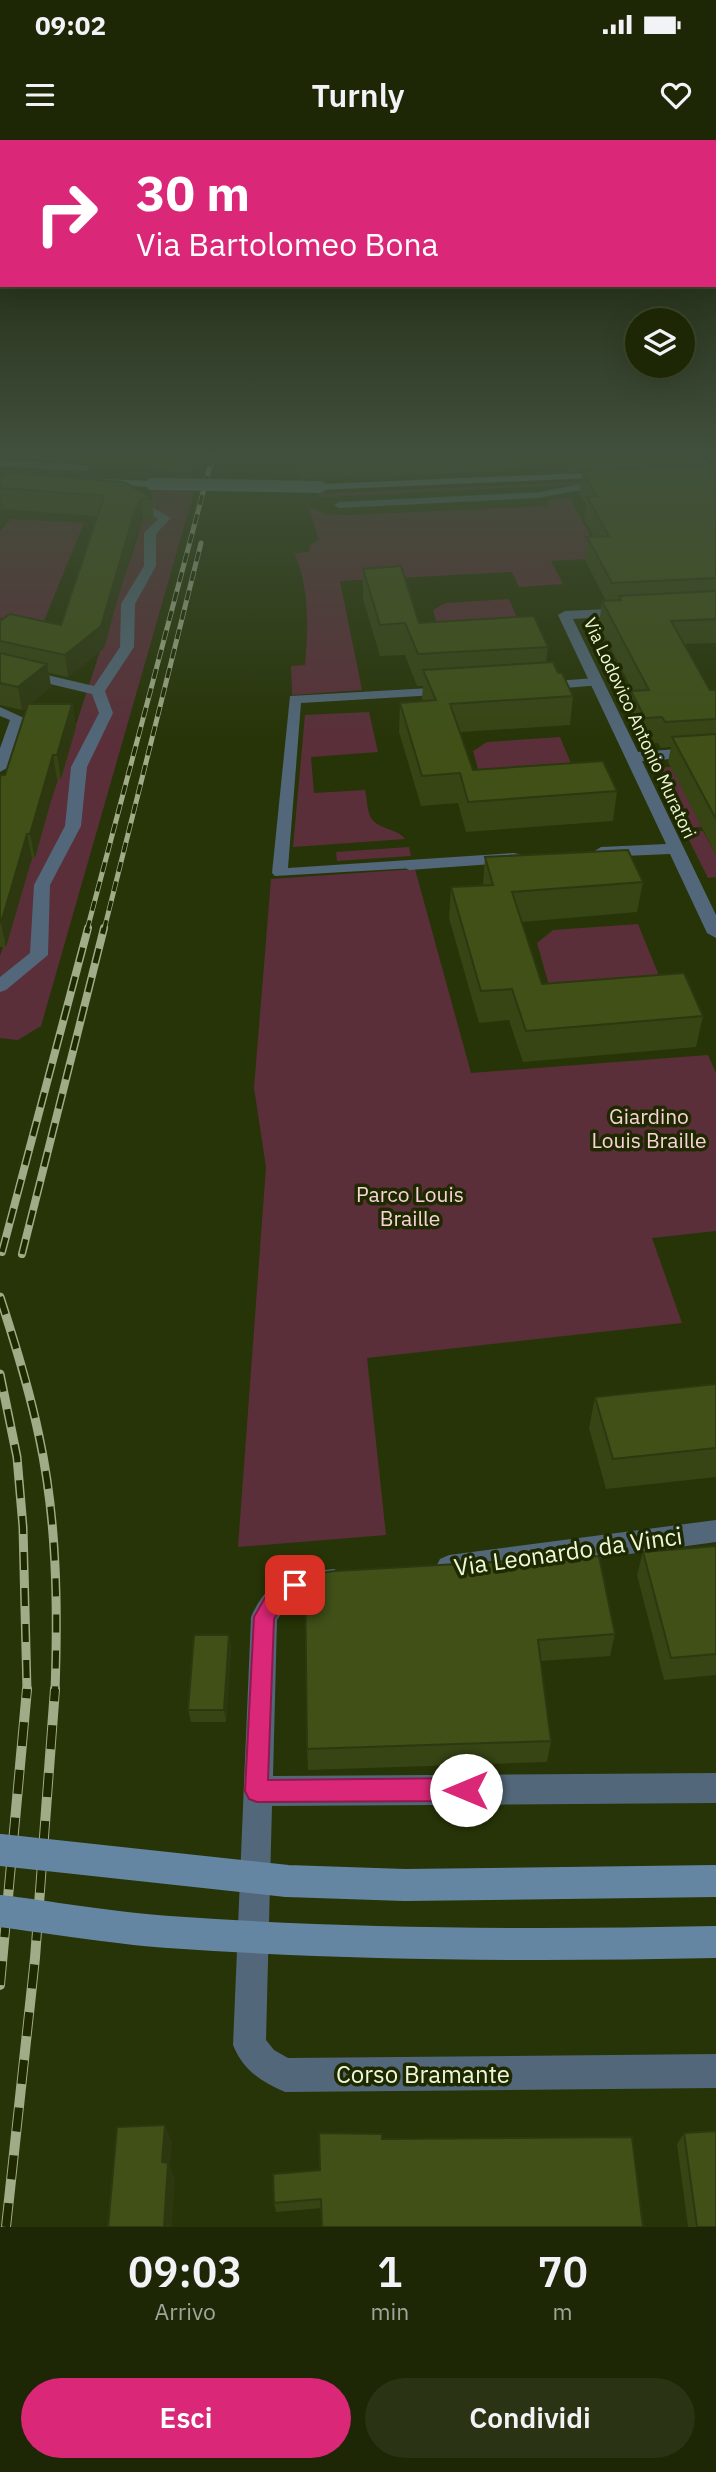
<!DOCTYPE html>
<html lang="it">
<style>
:root{--surface:#1d2705;--page:#2a3313;--text:#f1f3f6;--muted:#a0a59a;--line:#3b4427;--accent:#db2777}
body{margin:0;font-family:"IBM Plex Sans",sans-serif;background:var(--page);color:var(--text);height:100vh;display:flex;flex-direction:column;font-size:26px;white-space:nowrap}
*{box-sizing:border-box;margin:0}
p{font-size:23px;color:var(--muted)}
.icon{flex:none;width:38px;height:38px;fill:none;stroke:currentColor;stroke-width:2;stroke-linecap:round;stroke-linejoin:round}
.map{position:relative;height:2087px;overflow:hidden}
.side{display:flex;flex-direction:column;background:var(--surface);flex:1}
.side>*{flex:none}
.top-card{position:absolute;left:0px;top:0px;width:718px;height:147px;box-shadow:0 7px 28px #0002,0 0 0 2px var(--line);background:#db2777;color:#fff;overflow:hidden}
.tools{position:absolute;left:625px;top:168px;display:grid;gap:14px}
.tools a{display:grid;place-items:center;width:70px;height:70px;border-radius:50%;background:var(--surface);box-shadow:0 7px 28px #0002,0 0 0 2px var(--line);font-size:35px}
.pin{position:absolute;display:grid;place-items:center;width:60px;height:60px;color:#fff;margin:-30px;border-radius:14px;box-shadow:0 4px 10px #0006}
.me{position:absolute;width:77px;margin:-38px;rotate:270deg;stroke-linejoin:round;filter:drop-shadow(0 0 5px #0008)}
.turn{display:flex;align-items:center;gap:24px;height:147px;padding:0 21px;font-size:32px}
.turn .icon{width:91px;height:91px;stroke-width:2.5}
.turn b{display:block;font-size:49px;line-height:60px}
.eta{display:flex;justify-content:space-evenly;align-items:center;height:119px;text-align:center}
.eta b{font-size:42px;font-weight:600;line-height:49px}
.button{display:flex;gap:14px;margin-top:auto;padding:14px 21px}
.button a{flex:1;height:80px;border-radius:42px;background:var(--accent);color:#fff;font-size:28px;font-weight:600;line-height:80px;text-align:center}
.button a+a{background:var(--page);color:var(--text)}
.status{display:flex;justify-content:space-between;align-items:center;height:49px;padding:0 35px;background:var(--surface);direction:ltr}
.status svg{height:19px;fill:currentColor}
header{display:flex;justify-content:space-between;align-items:center;height:91px;padding:0 21px;background:var(--surface);font-size:32px;font-weight:600}
.map>svg:first-child{display:block}
</style>
<div class="status"><b>09:02</b><svg viewBox="0 0 49 12"><path d="M0 12V9h3v3zM5 12V6h3v6zM10 12V3h3v9zM15 12V0h3v12zM26 1h20v11H26zM47 4h2v5h-2z"/></svg></div>
<header><svg class="icon" aria-label="menu" viewBox="0 0 24 24"><path d="M4 6h16M4 12h16M4 18h16"/></svg>Turnly<svg class="icon" aria-label="heart" viewBox="0 0 24 24"><path d="M12 20l-8-8c-3-5 5-10 8-4 3-6 11-1 8 4z"/></svg></header>
<div class="map">
<svg width="716" height="2087" viewBox="0 0 716 2087">
<rect width="100%" height="100%" fill="#273407"/>
<path fill="#5a2f3a" d="M685,337l1,2 -357,18h-10l-2,-3z
M153,350l41,2 -153,534 -23,14 -18,-2v-82z
M569,357l34,61 -52,3 12,23 -44,3 -7,-15 -172,9 22,109 -70,5 -1,-29 14,-1c3,-36 5,-79 -11,-112l15,-1 1,-7 9,-5 -11,-34 17,8 22,1 202,-9 -2,-5z
M11,379l73,4 -43,105 -41,-10v-87z
M509,459l16,38 -85,-2 -7,-25 13,-7z
M369,572l9,40 -67,5 3,36 51,-3c2,8 2,21 6,28 8,12 26,10 34,21l-112,8 12,-132z
M560,597l21,50 -99,-3 -9,-33 14,-9z
M699,625l2,62 -17,1 -30,-60z
M703,691l13,24v22l-8,1 -23,-46z
M409,707l2,9 -74,5 -1,-9z
M415,729l56,204 237,-18 8,18v158l-64,7 30,85 -315,35 19,177 -148,12 28,-380 -12,-79 17,-209z
M638,784l28,69 -116,-4 -13,-46 16,-13z"/>
<g fill="none" stroke-linecap="round" stroke-linejoin="round">
<path fill="#526779" fill-rule="evenodd" d="M0,320l85,5 5,3 -5,3 -85,-5z
M606,344l5,3 -1,2 -35,2 -36,7 -200,10 -5,-3 5,-3 200,-10 36,-7z
M596,538l6,4 -1,3 -60,5 -7,-4 7,-4z
M448,547l5,1v6l-152,9 -13,165 121,-8 5,2 3,3 -3,3 -139,8 -3,-3 18,-177z
M0,567l24,11 -17,50 -7,4v-24l10,-28 -10,-4z"/>
<path fill="#526779" fill-rule="evenodd" d="M670,314l31,1 15,18v10l-4,-1 -18,-22 -28,-1v-4z
M129,354l42,24 -15,16v32l-21,38 -1,43 -29,44 8,22 -26,54 -6,59 -31,59 -2,70 -42,35 -6,2v-15l30,-24 4,-68 31,-59 6,-59 28,-54 -7,-19 -92,-22v-8l94,22 26,-39 1,-43 23,-38v-33l14,-14 -33,-20 -2,-2z
M630,468l7,4 -2,3 -62,4 65,133 78,-6v10l-74,5 74,154v23l-9,-5 -37,-79 -69,3 -8,-5 8,-5 65,-3 -108,-229 7,-4z
M513,713l6,1 2,4 -2,4 -110,8 -8,-5 8,-5z
M716,1380v22l-267,37 -9,-4 -4,-8 4,-8 9,-4z
M334,1429l9,4 4,8 -4,8c-29,12 -46,-1 -66,31l-4,156 443,-3v30l-444,3 -6,234 8,10 14,8 428,-4v34l-431,4c-25,-11 -42,-22 -52,-47l18,-428c18,-41 42,-44 83,-48z"/>
<path fill="#6586a2" fill-rule="evenodd" d="M608,332l4,1v4l-292,13 -6,-3 6,-3z
M100,339l52,2 6,3 -6,3 -56,-3 -2,-2z"/>
<defs>
<path id="rail-far3" d="M87,790l127,-479
M104,790l97,-387"/>
<path id="rail-far2" d="M2,1112l86,-324
M22,1114l82,-326"/>
<path id="rail-far1" d="M0,1157c15,46 29,91 39,139 18,83 19,171 16,255
M0,1234l17,83 6,70 4,164"/>
<path id="rail" d="M0,1845l27,-296
M6,2087l29,-269 20,-269"/>
</defs>
<use href="#rail-far3" stroke="#a0ac88" stroke-width="5"/>
<use href="#rail-far2" stroke="#a0ac88" stroke-width="8"/>
<use href="#rail-far1" stroke="#a0ac88" stroke-width="9"/>
<use href="#rail" stroke="#a0ac88" stroke-width="10"/>
<use href="#rail-far3" stroke="#1e2900" stroke-width="3.5" stroke-dasharray="10" stroke-linecap="butt"/>
<use href="#rail-far2" stroke="#1e2900" stroke-width="5" stroke-dasharray="15" stroke-linecap="butt"/>
<use href="#rail-far1" stroke="#1e2900" stroke-width="6" stroke-dasharray="18" stroke-linecap="butt"/>
<use href="#rail" stroke="#1e2900" stroke-width="8" stroke-dasharray="24" stroke-linecap="butt"/>
<path stroke="#6586a2" stroke-width="12" d="M152,344l168,3"/>
<path stroke="#6586a2" stroke-width="32" d="M0,1710l287,31 118,4 311,-4
M0,1771c56,7 112,17 169,21 182,13 365,14 547,10"/>
</g>
<path fill="#374514" fill-rule="evenodd" d="M0,311h199l-7,22 -101,-7 -6,-4 -85,-4z
M293,311h423v192l-32,1 26,46h6v165l-48,-93 3,-15 -10,1 -3,-5 -17,1 -14,-28 4,-25h2l-34,-66 3,-24h4l-21,-41 2,-23h7l-10,-18 2,-15 -6,-11 2,-22 -14,1 -2,-4 -212,10 -1,-2 -54,2zM698,313l7,2 9,9 -18,1z
M0,336l152,23 2,21h-11l-8,17 -31,111 -36,29 -19,-4 2,14 -21,17h42l4,23 -15,52h-4l-22,79h-3l-26,89h-6v-169l5,-3 23,-69 -6,4 -22,-5v-84l61,4 36,-109 -94,-7 -3,3z
M363,429l56,54 129,24 -2,16 12,10 15,23 -3,29 -110,7 13,38 144,21 -4,30 -147,11 -8,-29 -37,3 -22,-74 1,-29 23,-2 -1,-3 1,-12h-6l-12,-31 -25,1 -17,-57z
M485,717l158,25 -6,30 -115,10 20,62 161,32 -7,31 -173,15 -14,-42 -30,3 -30,-105 2,-31 32,-2z
M716,1244v93l-110,12 -17,-61 6,-31z
M716,1406v129l-52,5 -27,-105 6,-23z
M599,1416l16,78 -5,22 -69,5 10,80 -4,21 -239,8 -1,-21z
M229,1495l2,13 -5,74h-35l-3,-12z
M684,1993l32,94h-28l-11,-83z
M382,1999l-60,69 -46,4 -2,-9 46,-33z"/>
<path fill="#2d3810" d="M192,311h7l-7,22 -1,-20z
M0,350l3,19 -3,3z
M141,359l2,21 -8,17 -31,111 -36,29 -3,-22z
M47,524l4,23 -29,23 -4,-23z
M72,564l4,23 -15,52 -4,-24z
M53,615l4,24 -22,79 -5,-24z
M27,694l5,24 -26,89 -5,-24z
M229,1495l2,13 -5,74 -2,-12z
M165,1985l7,17 -2,25 5,12 -3,48h-8l-2,-65z"/>
<path fill="#405017" stroke="#2d3810" stroke-width="2" d="M164,311h28l-1,2z
M297,311h183l-126,6 -1,-3 -54,2z
M716,324v114l-104,5 -25,-46 22,-1 -22,-39 10,-1 -15,-25z
M11,333l113,9 28,17h-11l-8,18 -32,109 -36,29 -65,-14v-20l10,-7 51,11 43,-129 -104,-8v-12z
M401,426l18,57 115,-7 14,31 -130,7 -13,-31 -25,2 -17,-56z
M716,451v28l-45,2 39,69h6v29l-51,3 -3,-5 -17,1 -14,-27 18,-1 -47,-89 19,-1 -2,-4z
M0,513l47,11 -29,23 -18,-4z
M553,522l5,11h4l11,23 -123,8 23,66 130,-9 14,30 -149,11 -8,-29 -38,3 -22,-73 36,-3 -13,-30z
M28,564h44l-15,51h-4l-23,79h-3l-26,89h-1v-145l1,-3h4z
M716,594v85l-44,-82z
M628,710l15,32 -131,10 30,92 142,-11 19,43 -177,15 -14,-42 -31,2 -30,-104 42,-2 -8,-28z
M716,1244v64l-103,11 -18,-62z
M716,1406v108l-45,4 -28,-106z
M599,1416l16,78 -77,6 13,101 -244,8 -2,-174 30,-4z
M194,1495h35l-5,75h-36z
M165,1985l-3,37 6,1 -4,64h-56l9,-100z
M716,1991v96h-19l-13,-94z
M319,1993l63,1v5l250,-2 11,90h-321l-1,-28 -47,4 -1,-29 47,-4z"/>
<linearGradient id="sky" x2="0" y2="1"><stop stop-color="#151d04"/><stop offset="0.52" stop-color="#41503c"/><stop offset="1" stop-color="#41503c" stop-opacity="0"/></linearGradient>
<rect width="716" height="603" fill="url(#sky)"/>
<path fill="#db2777" stroke="#8e194d" stroke-width="2" d="M295,1436l7,3 3,6 -3,6 -18,11 -10,17 -6,161 198,-2 8,4 3,8 -3,7 -8,4 -209,1 -8,-3 -4,-8 9,-174 16,-28z"/>
<g text-anchor="middle" dominant-baseline="central" stroke-width="7" stroke-linejoin="round" paint-order="stroke">
<g font-size="18" fill="#edf8da" stroke="#1e2900">
<text transform="translate(640 588) rotate(65)">Via Lodovico Antonio Muratori</text>
</g>
<g font-size="21" fill="#f9d2da" stroke="#1e2900">
<text x="649" y="976">Giardino<tspan x="649" dy="24">Louis Braille</tspan></text>
<text x="410" y="1054">Parco Louis<tspan x="410" dy="24">Braille</tspan></text>
</g>
<g font-size="24" fill="#edf8da" stroke="#1e2900">
<text transform="translate(568 1411) rotate(-8)">Via Leonardo da Vinci</text>
<text x="423" y="1934">Corso Bramante</text>
</g>
</g>
</svg>
<div class="tools">
<a><svg class="icon" aria-label="layers" viewBox="0 0 24 24"><path d="M12 4l9 5-9 5-9-5zM3 14l9 5 9-5"/></svg></a>
</div>
<div class="pin" style="left:295px;top:1445px;background:#d93025"><svg class="icon" aria-label="arrive" viewBox="0 0 24 24"><path d="M6 21V4h12l-3 4 3 4H6"/></svg></div>
<svg class="me" style="left:466px;top:1650px" viewBox="-20 -20 40 40"><circle r="19" fill="#fff"/><path d="M0-13L10 11 0 6-10 11z" fill="#db2777"/></svg>
<div class="top-card">
<div class="turn"><svg class="icon" aria-label="right" viewBox="0 0 24 24"><path d="M7 20v-9h11M14 6l5 5-5 5"/></svg><div><b>30 m</b>Via Bartolomeo Bona</div></div>
</div>
</div>
<section class="side">
<div class="eta">
<div><b>09:03</b><p>Arrivo</p></div>
<div><b>1</b><p>min</p></div>
<div><b>70</b><p>m</p></div>
</div>
<div class="button"><a>Esci</a><a>Condividi</a></div>
</section>
